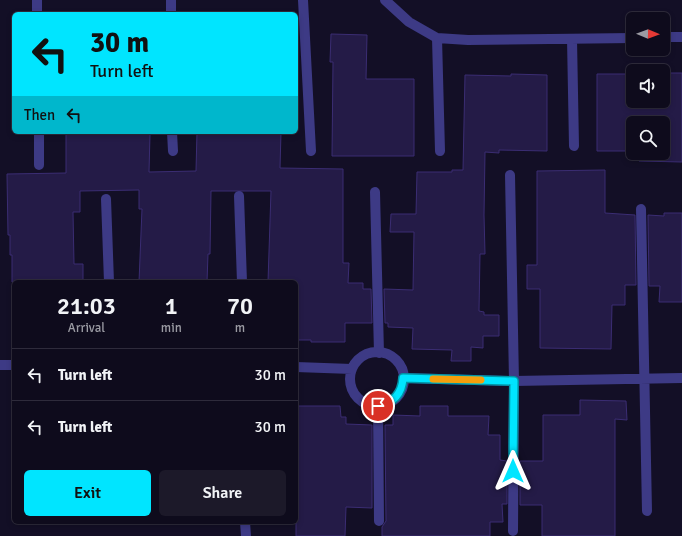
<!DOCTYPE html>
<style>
:root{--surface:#0e0b1c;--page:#1c1929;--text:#f1f3f6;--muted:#9b9ba3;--line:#2e2b3b;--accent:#00e5ff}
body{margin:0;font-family:Signika,sans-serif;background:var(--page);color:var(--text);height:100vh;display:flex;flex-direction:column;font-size:15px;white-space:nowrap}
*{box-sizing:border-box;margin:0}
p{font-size:13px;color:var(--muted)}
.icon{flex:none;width:22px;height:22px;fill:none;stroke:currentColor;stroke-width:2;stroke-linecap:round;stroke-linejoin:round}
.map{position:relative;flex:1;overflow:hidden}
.panel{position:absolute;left:12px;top:280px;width:286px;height:244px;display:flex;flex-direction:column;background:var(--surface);border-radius:6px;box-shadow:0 2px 6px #0003,0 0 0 1px var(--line)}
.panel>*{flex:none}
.hud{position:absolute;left:12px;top:12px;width:286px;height:122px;border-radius:6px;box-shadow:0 2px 6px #0003,0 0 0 1px var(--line);background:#00e5ff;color:#111;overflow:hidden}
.needle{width:26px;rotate:91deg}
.fabs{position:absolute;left:626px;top:12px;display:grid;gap:8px}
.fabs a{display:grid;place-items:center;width:44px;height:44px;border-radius:6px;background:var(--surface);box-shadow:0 2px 6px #0003,0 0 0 1px var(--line);font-size:20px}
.pin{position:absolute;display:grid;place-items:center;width:34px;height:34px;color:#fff;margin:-17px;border:2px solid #fff;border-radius:50%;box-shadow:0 1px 4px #0007}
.me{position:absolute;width:44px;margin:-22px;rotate:0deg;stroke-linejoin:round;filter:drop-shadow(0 0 3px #0008)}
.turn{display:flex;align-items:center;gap:14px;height:84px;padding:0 12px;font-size:18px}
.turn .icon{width:52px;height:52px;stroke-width:2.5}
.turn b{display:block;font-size:28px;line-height:34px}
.then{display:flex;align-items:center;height:38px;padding:0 12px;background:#0003;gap:8px;font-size:15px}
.eta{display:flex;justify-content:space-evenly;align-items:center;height:68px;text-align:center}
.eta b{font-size:24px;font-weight:600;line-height:28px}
.cta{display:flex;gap:8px;margin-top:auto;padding:8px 12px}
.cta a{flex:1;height:46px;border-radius:6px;background:var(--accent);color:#111;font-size:16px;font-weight:600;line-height:46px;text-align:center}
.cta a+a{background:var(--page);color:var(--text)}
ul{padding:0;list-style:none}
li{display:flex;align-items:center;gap:12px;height:52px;padding:0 12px;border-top:1px solid var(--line)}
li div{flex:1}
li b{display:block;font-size:15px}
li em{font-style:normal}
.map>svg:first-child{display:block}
</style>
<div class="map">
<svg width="682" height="536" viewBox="0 0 682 536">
<rect width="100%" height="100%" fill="#130f26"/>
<path fill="#241b47" stroke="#3b2d73" d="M331,34l36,1 -1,44h48v77h-82l1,-94h-3z
M663,73h19v89l-43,-1v-8h24v-30h-30v28h-36v-77h36v27h30z
M511,74l36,1v76l-48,-1v3l-14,-1 -1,63 1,39h-5l-1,57 5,1v3h15v21h-16v12l-12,-1v14h-20l1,-11 -40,-1 1,-21 -25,-1v-4h-3l-1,-34 29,1 1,-58h-24l1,-18h25l1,-42h35v-2h11l2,-95 46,1z
M66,132l84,2 -1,38 47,-1 1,-39h84l-1,36 63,1v94h6l-1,20h15v6h8l1,34h-27v19h-34v-2h-15v-58h-28l3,-91h-60l-1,63h-2l-1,28h-68l3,-73h-3v-19l-59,1v21h-7l1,52h9v18h-71v-27h-2v-20h-2l-1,-61 59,-1z
M605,170v43l30,2 1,70h-11v20h-13l-1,44 -71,-1v-59h-13v-24h10v-94z
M664,213h18v89h-23l1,-16h-11l-1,-71 16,1z
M580,400l46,1 1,19 -12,-1v117h-73v-31h-22v-44h23v-46h37z
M296,406h44l1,11h5v7l26,1v83l-26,-1 -1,29h-49z
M420,406h28v10h41l-1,19h12v25l7,1v43h-5l1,18h-13v14h-108v-9l4,-6 -1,-96h8v-10l27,1z"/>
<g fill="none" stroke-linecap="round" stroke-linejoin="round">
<path stroke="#3d3a85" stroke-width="10" d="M37,0v14
M171,0v14
M303,0l8,151
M385,0l24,22 28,16 31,2 165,-2
M663,37h19
M437,38l3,113
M572,39l2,107
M39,132v33
M172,132l1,19
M510,175l4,206 -1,150
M375,192l4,161
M239,196l3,86
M106,199l3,83
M641,209l6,302
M350 379a27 27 0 1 1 54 0a27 27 0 1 1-54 0Z
M0,365h14
M296,367l56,2
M403,378l111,3 168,-3
M378,406l1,115
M245,522l1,14"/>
</g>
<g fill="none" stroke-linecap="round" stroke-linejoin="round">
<defs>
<path id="route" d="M378,406c15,-3 24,-12 25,-28l111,3 -1,90"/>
</defs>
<use href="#route" stroke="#0095a6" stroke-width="10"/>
<use href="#route" stroke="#00e5ff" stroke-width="7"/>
<path stroke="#f59e0b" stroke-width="7" d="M433,379l48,1"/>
</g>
</svg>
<div class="fabs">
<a><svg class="needle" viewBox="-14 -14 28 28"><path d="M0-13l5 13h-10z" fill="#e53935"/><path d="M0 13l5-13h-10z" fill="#9b9ba3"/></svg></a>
<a><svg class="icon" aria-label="sound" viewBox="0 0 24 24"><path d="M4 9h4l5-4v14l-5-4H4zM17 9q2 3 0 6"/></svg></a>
<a><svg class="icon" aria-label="search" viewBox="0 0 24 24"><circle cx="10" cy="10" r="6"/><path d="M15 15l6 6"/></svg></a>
</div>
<div class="pin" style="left:378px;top:406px;background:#d93025"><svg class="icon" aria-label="arrive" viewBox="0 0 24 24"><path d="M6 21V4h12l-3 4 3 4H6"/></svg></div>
<svg class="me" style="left:513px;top:471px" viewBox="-20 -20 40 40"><path d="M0-17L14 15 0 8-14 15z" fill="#00e5ff" stroke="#fff" stroke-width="4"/></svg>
<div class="hud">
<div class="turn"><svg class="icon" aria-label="left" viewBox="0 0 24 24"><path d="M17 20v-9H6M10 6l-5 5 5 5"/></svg><div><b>30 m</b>Turn left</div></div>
<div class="then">Then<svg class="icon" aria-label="left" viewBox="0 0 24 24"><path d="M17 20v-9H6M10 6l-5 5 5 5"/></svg></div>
</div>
<section class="panel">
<div class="eta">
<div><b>21:03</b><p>Arrival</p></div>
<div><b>1</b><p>min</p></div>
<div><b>70</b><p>m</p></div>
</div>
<ul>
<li><svg class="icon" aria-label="left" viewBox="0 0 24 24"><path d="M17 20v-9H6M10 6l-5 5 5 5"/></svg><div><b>Turn left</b></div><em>30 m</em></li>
<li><svg class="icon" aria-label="left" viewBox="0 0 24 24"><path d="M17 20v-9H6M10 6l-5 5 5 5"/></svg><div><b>Turn left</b></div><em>30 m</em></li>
</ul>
<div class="cta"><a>Exit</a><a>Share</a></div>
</section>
</div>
